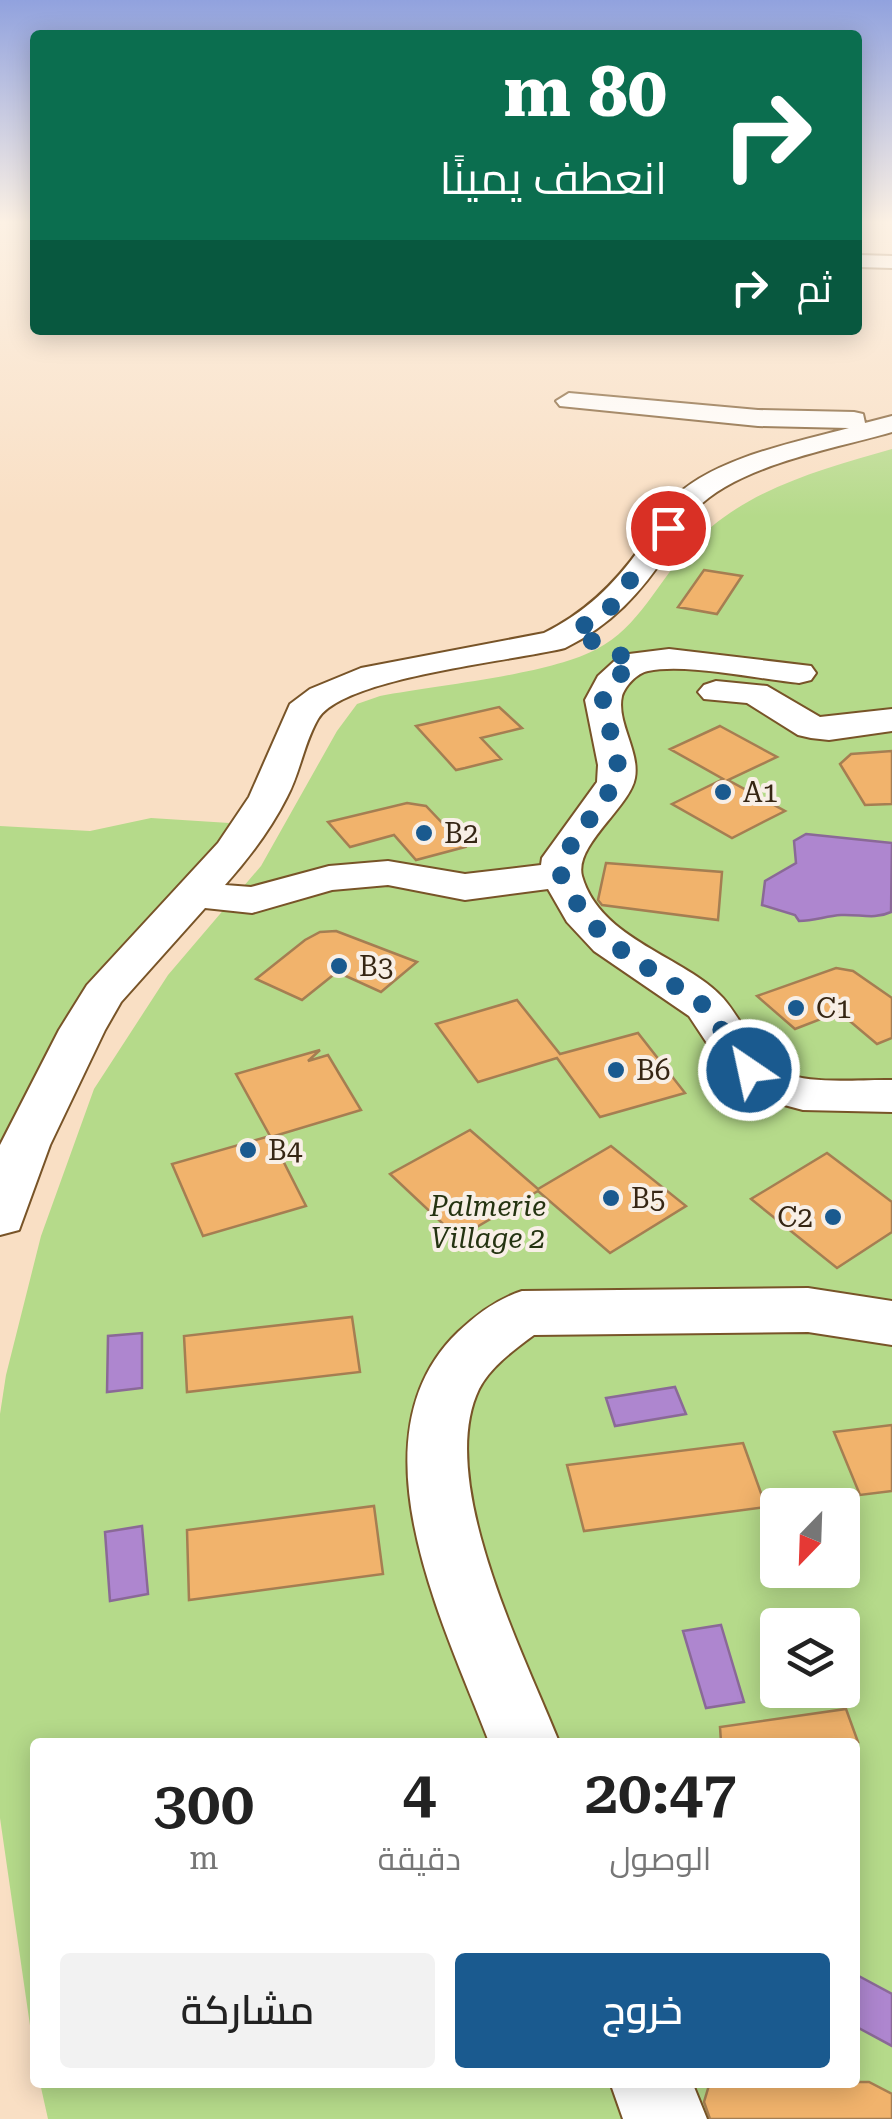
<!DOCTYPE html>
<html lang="ar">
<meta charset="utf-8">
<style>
:root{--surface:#fff;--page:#f2f2f2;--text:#222;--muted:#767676;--accent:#1a5a8f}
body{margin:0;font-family:"Roboto Serif",Cairo,serif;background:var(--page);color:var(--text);direction:rtl;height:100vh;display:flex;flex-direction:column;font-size:38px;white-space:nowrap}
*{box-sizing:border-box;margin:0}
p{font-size:32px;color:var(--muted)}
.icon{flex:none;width:55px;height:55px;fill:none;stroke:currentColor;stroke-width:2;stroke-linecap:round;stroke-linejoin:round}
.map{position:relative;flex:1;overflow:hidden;direction:ltr}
.panel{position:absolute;left:30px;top:1738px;width:830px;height:350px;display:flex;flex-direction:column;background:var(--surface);border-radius:10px;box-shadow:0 5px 25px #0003;direction:rtl}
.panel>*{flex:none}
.top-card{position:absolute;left:30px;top:30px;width:832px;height:305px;border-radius:10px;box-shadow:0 5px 25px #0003;direction:rtl;background:#0b6e4f;color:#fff;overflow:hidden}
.needle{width:65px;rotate:203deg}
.tools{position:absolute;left:760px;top:1488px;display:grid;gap:20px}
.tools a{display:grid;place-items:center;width:100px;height:100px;border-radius:10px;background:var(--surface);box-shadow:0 5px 25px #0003;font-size:50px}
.pin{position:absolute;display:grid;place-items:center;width:85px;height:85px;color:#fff;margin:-42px;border:5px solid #fff;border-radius:50%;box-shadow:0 2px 10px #0007}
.me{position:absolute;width:110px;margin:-55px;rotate:326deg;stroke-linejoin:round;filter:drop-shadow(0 0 8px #0008)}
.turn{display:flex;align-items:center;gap:35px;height:210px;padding:0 30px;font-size:45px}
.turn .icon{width:130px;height:130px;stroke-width:2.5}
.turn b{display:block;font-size:70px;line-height:85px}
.then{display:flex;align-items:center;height:95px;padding:0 30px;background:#0003;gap:20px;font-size:38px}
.eta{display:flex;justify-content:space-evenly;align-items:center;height:170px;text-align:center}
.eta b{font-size:60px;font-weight:600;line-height:70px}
.cta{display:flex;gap:20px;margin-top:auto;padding:20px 30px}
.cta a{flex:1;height:115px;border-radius:10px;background:var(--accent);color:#fff;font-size:40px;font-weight:600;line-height:115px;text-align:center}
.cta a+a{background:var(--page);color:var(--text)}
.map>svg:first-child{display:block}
</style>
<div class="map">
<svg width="892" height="2119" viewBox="0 0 892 2119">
<rect width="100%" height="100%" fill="#f9dfc4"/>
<path fill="#b5da8a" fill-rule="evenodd" d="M892,449v1670h-844l-8,-36 815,-1v-340h-820v318l-35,-242v-404l6,-39 35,-139 53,-147 74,-114 93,-109 76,-135 20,-27 23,-8c58,-11 168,-21 217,-47 42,-22 61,-67 92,-101 53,-58 130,-78 203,-99zM778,1505h64v65h-64zM778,1625h64v65h-64z
M151,818l94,6 -245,338v-336l90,5z"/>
<path fill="#ae86cf" stroke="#8a6997" stroke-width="2.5" d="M806,834l86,9 -1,69c-17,8 -31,2 -50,3 -15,1 -27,6 -42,6l-4,-6 -33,-10 3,-24 31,-18 -2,-22z
M142,1333v55l-35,4 1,-56z
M675,1387l11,27 -71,12 -9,-28z
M142,1526l6,68 -38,7 -5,-69z
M721,1625l23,77 -38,6 -23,-77z
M855,1974l37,20v52l-37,-20z"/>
<path fill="#f1b36c" stroke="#a57e52" stroke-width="2.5" d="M704,570l38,6 -25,38 -39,-7z
M499,707l23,21 -41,10 20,21 -36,9 -9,2 -40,-44z
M720,726l57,31 -49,23 57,31 -53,27 -60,-34 51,-25 -53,-30z
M892,751v53l-27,1 -25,-41 11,-10z
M407,803l19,3 39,41 -49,13 -22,-25 -44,12 -22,-25z
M606,863l116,9 -4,48 -116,-15 -4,-5z
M336,931l81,31 -36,30 -44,-20 -35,28 -46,-21 49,-39 15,-8z
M836,968l17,3 39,27v40l-15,6 -38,-32 -44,17 -38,-33z
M517,1000l43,54 78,-21 47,60 -85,24 -43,-59 -79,24 -42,-58z
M320,1050l-12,11 20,-6 33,55 -90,27 35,69 -103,30 -31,-72 98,-28 -34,-62z
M470,1130l68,59 73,-43 75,60 -76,47 -72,-62 -80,47 -68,-64z
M827,1153l65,49v30l-55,36 -86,-69z
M352,1317l8,55 -173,20 -3,-56z
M892,1425v66l-32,4 -26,-63z
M743,1443l23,64 -182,24 -17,-66z
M374,1506l9,68 -194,26 -2,-70z
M846,1709l12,33h-137l-1,-15z
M710,2082h159l23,12v25h-182l-6,-17z"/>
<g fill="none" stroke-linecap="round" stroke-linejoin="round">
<defs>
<path id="minor" d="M858,255l34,1v12l-34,-1z
M569,393l189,17 96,2 9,2 2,9 27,-7v16c-58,17 -156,33 -198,79 -10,11 -17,27 -25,39 -28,43 -58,75 -104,98 -51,13 -222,29 -247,71 -14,24 -18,54 -31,78 -16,32 -38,61 -62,88l26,2 78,-21 59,-5 77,13 76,-9 1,-7 55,-76 1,-17 -13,-65 13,-24 23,-21 48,-6 142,17 5,7 -5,7 -12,3c-41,-4 -113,-20 -151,-12 -11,2 -23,15 -26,25 -6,26 18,55 13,82 -5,29 -61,67 -53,98 18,64 104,81 141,122 21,24 33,60 63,75 24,12 78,6 106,7v32l-89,-2 -49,-13 -22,-16 -43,-65 -95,-65 -27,-29 -19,-33 -83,11 -77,-15 -56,5 -80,23 -47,-5 -84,94 -16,28 -55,115 -31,85 -19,5v-90l59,-115 28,-45 131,-142 31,-46 41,-93 20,-15 51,-21 183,-35c41,-20 71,-49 97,-86 10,-15 18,-33 30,-46 38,-42 125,-59 178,-73l-91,-2 -198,-20 -4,-5z
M716,681l51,5 53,31 72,-8v22l-63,9 -18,-2 -13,-3 -51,-32 -43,-4 -6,-7 6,-7z
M808,1288l84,13v44l-84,-13 -274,3c-19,14 -44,32 -55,54 -44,91 45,265 80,353h-70c-44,-116 -141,-304 -31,-410 19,-18 39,-33 64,-41z
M610,2082h82l15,37h-84z"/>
</defs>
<use href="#minor" stroke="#785428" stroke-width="4"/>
<use href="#minor" fill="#fff" fill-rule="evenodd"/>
</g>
<linearGradient id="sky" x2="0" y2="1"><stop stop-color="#91a2de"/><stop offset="0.43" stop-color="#fcf1e4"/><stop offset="1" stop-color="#fcf1e4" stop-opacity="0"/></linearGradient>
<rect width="892" height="517" fill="url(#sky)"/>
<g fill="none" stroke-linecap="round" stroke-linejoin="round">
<path stroke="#1a5a8f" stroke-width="18" stroke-dasharray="0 32.4" d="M668,528l-58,80 -36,24 60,30 -24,22 -7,16 15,65 -2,17 -54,76 -1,17 21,37 27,30 96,64 44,64"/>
</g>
<g fill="#1a5a8f" stroke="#f8efe6" stroke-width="4">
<circle cx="723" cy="792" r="10"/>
<circle cx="424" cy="833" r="10"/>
<circle cx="339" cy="966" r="10"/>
<circle cx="796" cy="1008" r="10"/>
<circle cx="616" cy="1070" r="10"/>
<circle cx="248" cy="1150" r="10"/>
<circle cx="611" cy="1198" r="10"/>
<circle cx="833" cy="1217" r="10"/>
</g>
<g text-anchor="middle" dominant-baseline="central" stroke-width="8" stroke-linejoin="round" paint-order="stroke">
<g font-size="28" fill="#362614" stroke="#f8efe6" text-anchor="start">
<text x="743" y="792">A1</text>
<text x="444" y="833">B2</text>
<text x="359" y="966">B3</text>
<text x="816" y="1008">C1</text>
<text x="636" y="1070">B6</text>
<text x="268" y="1150">B4</text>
<text x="631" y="1198">B5</text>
<text x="813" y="1217" text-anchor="end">C2</text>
</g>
<g font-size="28" font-style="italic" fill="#243311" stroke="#f8efe6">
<text x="488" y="1206">Palmerie<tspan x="488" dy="32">Village 2</tspan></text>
</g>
</g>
</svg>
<div class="tools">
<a><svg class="needle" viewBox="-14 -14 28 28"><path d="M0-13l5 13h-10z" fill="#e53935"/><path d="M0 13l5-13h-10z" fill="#767676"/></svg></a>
<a><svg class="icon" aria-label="layers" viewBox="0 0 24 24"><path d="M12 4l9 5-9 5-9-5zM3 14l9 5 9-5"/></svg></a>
</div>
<div class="pin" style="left:668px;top:528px;background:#d93025"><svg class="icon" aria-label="arrive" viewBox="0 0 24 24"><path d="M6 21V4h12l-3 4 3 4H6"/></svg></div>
<svg class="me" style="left:749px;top:1070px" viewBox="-20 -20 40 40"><circle r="17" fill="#1a5a8f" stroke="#fff" stroke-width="3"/><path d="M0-11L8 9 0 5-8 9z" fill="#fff"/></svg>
<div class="top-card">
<div class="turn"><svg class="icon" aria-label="right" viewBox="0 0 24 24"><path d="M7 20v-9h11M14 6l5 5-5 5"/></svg><div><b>80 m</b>انعطف يمينًا</div></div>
<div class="then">ثم<svg class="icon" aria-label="right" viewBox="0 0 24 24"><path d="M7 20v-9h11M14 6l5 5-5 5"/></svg></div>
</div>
<section class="panel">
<div class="eta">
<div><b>20:47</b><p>الوصول</p></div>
<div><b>4</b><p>دقيقة</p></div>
<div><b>300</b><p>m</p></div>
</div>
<div class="cta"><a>خروج</a><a>مشاركة</a></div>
</section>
</div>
